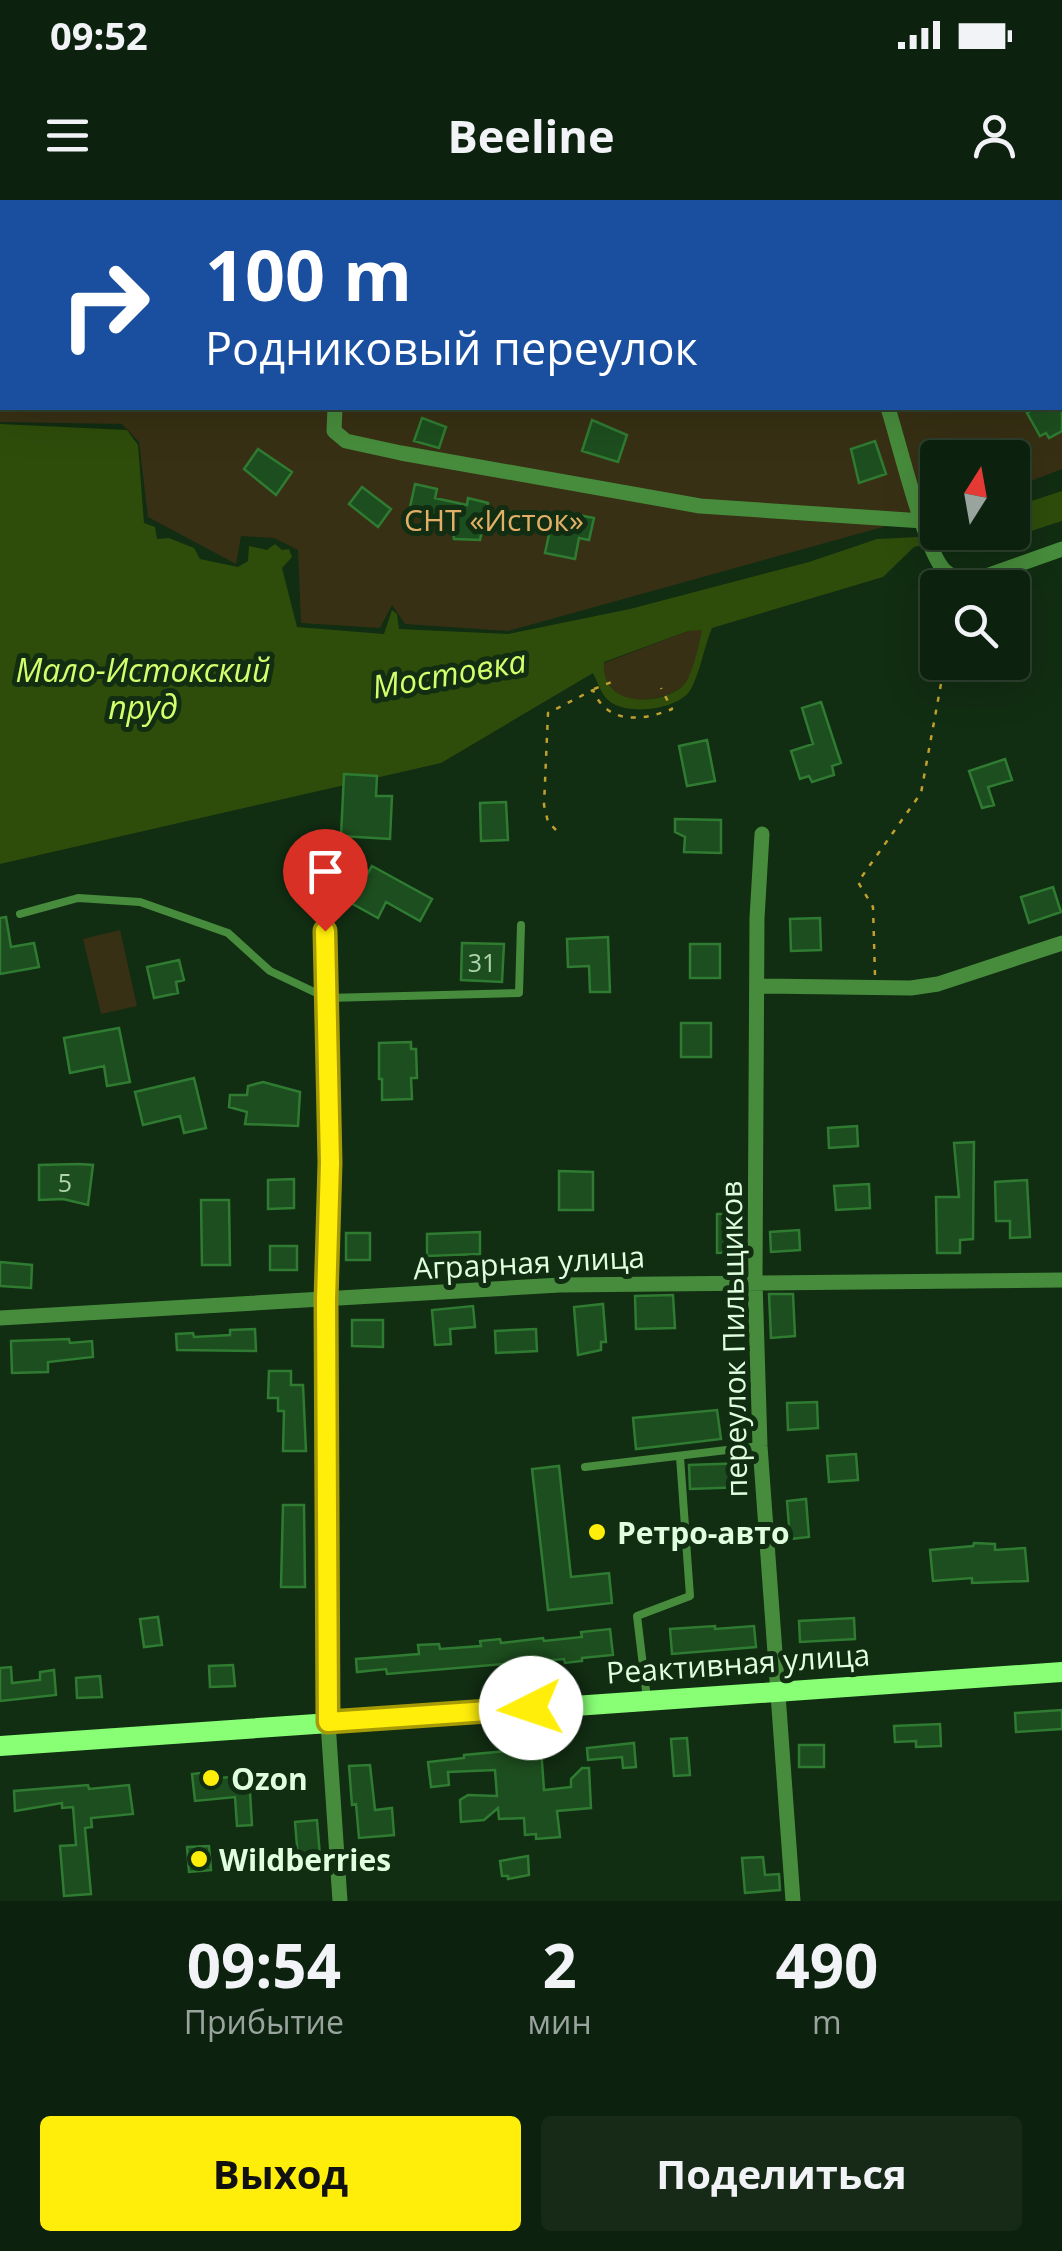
<!DOCTYPE html>
<html lang="ru">
<meta charset="utf-8">
<style>
:root{--surface:#0d220e;--page:#162a17;--text:#f1f3f6;--muted:#9aa49e;--line:#2d3f2e;--accent:#ffee0a}
body{margin:0;font-family:"Open Sans",sans-serif;background:var(--page);color:var(--text);height:100vh;display:flex;flex-direction:column;font-size:38px;white-space:nowrap}
*{box-sizing:border-box;margin:0}
p{font-size:32px;color:var(--muted)}
.icon{flex:none;width:55px;height:55px;fill:none;stroke:currentColor;stroke-width:2;stroke-linecap:round;stroke-linejoin:round}
.map{position:relative;height:1701px;overflow:hidden}
.drawer{display:flex;flex-direction:column;background:var(--surface);flex:1}
.drawer>*{flex:none}
.top-card{position:absolute;left:0px;top:0px;width:1062px;height:210px;box-shadow:0 10px 40px #0002,0 0 0 2px var(--line);background:#1a4fa0;color:#fff;overflow:hidden}
.needle{width:65px;rotate:11deg}
.fabs{position:absolute;left:920px;top:240px;display:grid;gap:20px}
.fabs a{display:grid;place-items:center;width:110px;height:110px;border-radius:10px;background:var(--surface);box-shadow:0 10px 40px #0002,0 0 0 2px var(--line);font-size:50px}
.pin{position:absolute;display:grid;place-items:center;width:85px;height:85px;color:#fff;margin:-102px -42px;border-radius:50% 50% 50% 0;rotate:-45deg;box-shadow:0 0 10px #0007}
.pin .icon{rotate:45deg}
.me{position:absolute;width:110px;margin:-55px;rotate:266deg;stroke-linejoin:round;filter:drop-shadow(0 0 8px #0008)}
.turn{display:flex;align-items:center;gap:35px;height:210px;padding:0 40px;font-size:45px}
.turn .icon{width:130px;height:130px;stroke-width:2.5}
.turn b{display:block;font-size:70px;line-height:85px}
.eta{display:flex;justify-content:space-evenly;align-items:center;height:170px;text-align:center}
.eta b{font-size:60px;font-weight:700;line-height:70px}
.primary-button{display:flex;gap:20px;margin-top:auto;padding:20px 40px}
.primary-button a{flex:1;height:115px;border-radius:10px;background:var(--accent);color:#111;font-size:40px;font-weight:700;line-height:115px;text-align:center}
.primary-button a+a{background:var(--page);color:var(--text)}
.status{display:flex;justify-content:space-between;align-items:center;height:70px;padding:0 50px;background:var(--surface);direction:ltr}
.status svg{height:28px;fill:currentColor}
header{display:flex;justify-content:space-between;align-items:center;height:130px;padding:0 40px;background:var(--surface);font-size:45px;font-weight:700}
.map>svg:first-child{display:block}
</style>
<div class="status"><b>09:52</b><svg viewBox="0 0 49 12"><path d="M0 12V9h3v3zM5 12V6h3v6zM10 12V3h3v9zM15 12V0h3v12zM26 1h20v11H26zM47 4h2v5h-2z"/></svg></div>
<header><svg class="icon" aria-label="menu" viewBox="0 0 24 24"><path d="M4 6h16M4 12h16M4 18h16"/></svg>Beeline<svg class="icon" aria-label="person" viewBox="0 0 24 24"><circle cx="12" cy="8" r="4"/><path d="M4 21q1-7 8-7t8 7"/></svg></header>
<div class="map">
<svg width="1062" height="1701" viewBox="0 0 1062 1701">
<rect width="100%" height="100%" fill="#112d12"/>
<path fill="#373014" d="M129,0h933v269l-49,19 -1,-30h-74l-1,54 -429,119 -103,-7 -13,-19 -12,23 -79,-5 -3,-73 -24,-12 -33,-2 -5,28 -88,-47 -9,-75 -17,-18 -122,-2v-47l2,-2v35h1058v-206h-932z
M703,429c-5,17 -8,39 -17,53 -11,18 -59,24 -74,10 -8,-7 -9,-20 -8,-29l84,-32z
M120,730l17,76 -36,8 -18,-75z"/>
<path fill="#2e4d0b" fill-rule="evenodd" d="M0,224l127,6 11,15 6,78 11,4 2,12 12,-1 25,10 6,11 38,8 10,-6 1,-15 18,4 8,-6 7,6 7,-1 3,8 -10,11 15,59 87,7 8,-24 5,4 2,15 109,5 122,-25 179,-47 68,-23 41,-2 19,-6 75,1 1,-25 49,-16v30l-96,31 -8,-16 -44,11 -31,30 -171,51c-8,19 -11,41 -20,59 -10,23 -66,30 -84,13 -7,-6 -11,-20 -15,-27l-152,90 -441,101zM702,430c-3,14 -8,39 -16,52 -14,22 -86,31 -82,-20l84,-31z"/>
<path fill="#1d4e1f" stroke="#2f7b31" stroke-width="2.5" d="M1036,208h26v23l-13,7 -3,-5 -6,3 -13,-23z
M422,218l24,9 -7,21 -25,-7z
M592,220l35,15 -9,27 -36,-11z
M875,241l11,33 -27,9 -8,-34z
M258,249l34,23 -16,23 -32,-26z
M415,284l22,5 -2,9 32,7 1,-7 20,5 -8,37 -26,-1 -1,-12 -11,-3 1,-4 -34,-8z
M362,287l29,22 -13,18 -29,-23z
M573,314l21,4 -5,22 -10,-2 -4,21 -30,-6 8,-37 19,4z
M821,502l20,61 -9,3 2,9 -22,7 -3,-6 -9,3 -9,-28 22,-7 -11,-36z
M707,540l8,41 -28,5 -8,-40z
M1005,559l7,21 -24,7 6,18 -12,3 -13,-37z
M344,574l33,2 -1,20h16l-2,43 -49,-3z
M506,602l2,38 -27,1 -1,-38z
M675,619l46,1v33l-37,-1 1,-15 -10,-5z
M372,666l60,33 -12,22 -34,-19 -8,16 -27,-15z
M1053,687l8,25 -32,11 -8,-26z
M6,717l5,30 23,-4 5,24 -39,7v-56z
M820,718l1,32 -30,1 -1,-32z
M608,737l2,55h-20l-1,-26 -21,1 -1,-28z
M462,743l42,1 -2,38 -41,-2z
M690,744h30v34h-30z
M179,760l5,20 -8,2 2,11 -24,5 -7,-31z
M681,823h30v34h-30z
M119,828l11,54 -23,4 -3,-20 -34,7 -6,-35z
M411,842v7h5l1,29h-6l1,21 -30,1v-21h-3v-36z
M194,878l12,50 -22,5 -4,-17 -37,9 -8,-33z
M263,882l37,10 -2,34 -53,-2 2,-12 -18,-5 1,-12h17l1,-9z
M857,926l1,20 -29,2 -1,-20z
M974,942l-1,97 -13,1v13h-23l-1,-56h23l-5,-54z
M79,964l14,1 -5,40 -25,-6 -24,1v-35z
M559,971l34,1v38h-34z
M294,979v29l-26,1v-29z
M1027,980l3,57 -20,1v-17h-14l-1,-39z
M869,984l1,24 -34,2 -2,-24z
M201,1000h28l1,65h-28z
M717,1014h26v38l-26,1z
M799,1030l1,20 -29,2 -1,-20z
M480,1032v22l-53,2v-22z
M346,1033h24v27h-24z
M270,1046h27v24h-27z
M0,1062l32,3 -1,23 -31,-2z
M769,1094h24l2,42 -24,2z
M673,1095l2,33 -39,1 -1,-33z
M603,1104l3,38h-5v8l-23,5 -4,-48z
M473,1106l2,21 -25,2 1,15 -16,1 -3,-35z
M352,1120h31v27l-31,-1z
M255,1129l1,22 -79,-1 -1,-16 17,-1 1,4 36,-2v-5z
M536,1129l1,22 -41,2 -1,-22z
M69,1139l1,4 22,-2 1,16 -45,5v10l-36,1 -1,-32z
M269,1171h22v14h12l3,66h-23l1,-40h-6v-13h-10z
M817,1202l1,26 -30,2 -1,-27z
M717,1210l4,29 -85,10 -3,-31z
M856,1254l2,26 -29,2 -2,-26z
M746,1263l1,24 -57,2 -1,-24z
M559,1266l12,111 38,-4 3,30 -64,7 -16,-141z
M806,1299l3,38 -19,2 -3,-38z
M283,1305h21l1,82h-24z
M974,1343l21,1v6l30,-2 3,33 -56,2v-5l-39,3 -3,-31 43,-4z
M158,1417l4,28 -18,2 -4,-28z
M854,1418l1,21 -55,3 -1,-21z
M715,1426v3l39,-3 2,21 -84,7 -2,-25z
M610,1429l3,26 -31,3v3l-17,2 -1,-4 -177,15 -1,-5 -29,3 -1,-13 63,-5 -1,-9 21,-1 1,5 41,-3 -1,-5 20,-2 1,4 42,-5 1,3 38,-4 -1,-5z
M233,1465l2,21 -25,1 -1,-21z
M11,1467l1,16 28,-3v-8l14,-2 2,25 -56,6v-33z
M100,1476l2,21 -25,1 -1,-20z
M1062,1510v19l-46,3 -1,-19z
M940,1524l1,22 -25,1v-6l-21,1 -1,-16z
M687,1538l3,37 -16,1 -3,-37z
M634,1543l2,24 -13,1 -1,-11 -34,3 -1,-12z
M799,1545h25v22h-25z
M541,1548l3,42 27,-3v-8l11,-11h7l2,40 -34,3 3,26 -24,2v-5l-11,1 -1,-17 -25,1 -1,-11 -14,12 -23,2 -1,-22 8,-5 29,1 -2,-26 -47,2 1,13 -18,2 -3,-25 36,-4v-3z
M370,1565l5,45 17,-2 2,27 -35,3 -3,-34 -4,1 -3,-39z
M217,1571v7l32,-2 3,49 -15,1 -2,-29 -40,4 -3,-27z
M88,1585l1,4 40,-4 4,29 -42,4 1,9 -7,1 6,66 -27,2 -4,-50 16,-1 -3,-38 -11,1v-5l-47,8 -1,-20z
M317,1620l3,36 -22,2 -3,-36z
M209,1646l2,24 -22,2 -2,-25z
M528,1656l1,19 -21,4v-3h-6l-2,-15z
M763,1657l2,18 14,-1 1,16 -35,3 -3,-35z"/>
<g fill="none" stroke-linecap="round" stroke-linejoin="round">
<path stroke="#c1a02f" stroke-width="2.5" stroke-dasharray="5 8" stroke-linecap="butt" d="M594,489l20,-8
M556,630l-8,-8 -4,-17 4,-92 45,-23c14,35 50,31 79,19l-11,-21
M875,775l-2,-68 -15,-25 63,-89 24,-131"/>
<path stroke="#478c3c" stroke-width="8" d="M588,0l1,2
M516,2l2,-2
M947,2l3,-2
M20,714l58,-16 62,4 88,31 42,38 57,27 192,-5 2,-68
M585,1267l175,-21
M647,1499l-10,-83 53,-20 -10,-139"/>
<path stroke="#478c3c" stroke-width="15" d="M763,0l1,2
M335,208l-1,23 12,10 55,12 299,53 223,15
M888,208c10,31 37,143 56,162 7,7 18,10 28,11l90,-32
M762,634l-5,84 -2,363 5,165 33,455
M322,664l9,299 -5,137v393l14,208
M758,786l153,2 27,-4 124,-41
M0,1118l560,-33 502,-5"/>
<path stroke="#88ff75" stroke-width="20" d="M0,1546l1062,-74"/>
</g>
<g fill="none" stroke-linecap="round" stroke-linejoin="round">
<defs>
<path id="route" d="M325,731l5,232 -4,137 2,422 203,-14"/>
</defs>
<use href="#route" stroke="#a69b06" stroke-width="25"/>
<use href="#route" stroke="#ffee0a" stroke-width="18"/>
</g>
<g fill="#ffee0a" stroke="#112d12" stroke-width="4">
<circle cx="597" cy="1332" r="10"/>
<circle cx="211" cy="1578" r="10"/>
<circle cx="199" cy="1659" r="10"/>
</g>
<g text-anchor="middle" dominant-baseline="central" stroke-width="10" stroke-linejoin="round" paint-order="stroke">
<g font-size="25" fill="#aed3ae">
<text x="482" y="762">31</text>
<text x="65" y="982">5</text>
</g>
<g font-size="30" fill="#e3ae66" stroke="#112d12">
<text x="494" y="319">СНТ «Исток»</text>
</g>
<g font-size="30" fill="#dfffde" stroke="#112d12">
<text transform="translate(529 1062) rotate(-3)">Аграрная улица</text>
<text transform="translate(733 1139) rotate(-91)">переулок Пильщиков</text>
<text transform="translate(738 1463) rotate(-4)">Реактивная улица</text>
</g>
<g font-size="30" font-weight="bold" fill="#dfffde" stroke="#112d12" text-anchor="start">
<text x="617" y="1332">Ретро-авто</text>
<text x="231" y="1578">Ozon</text>
<text x="219" y="1659">Wildberries</text>
</g>
<g font-size="32" font-style="italic" fill="#d4ff6c" stroke="#112d12">
<text x="143" y="469">Мало-Истокский<tspan x="143" dy="37">пруд</tspan></text>
<text transform="translate(449 473) rotate(-10)">Мостовка</text>
</g>
</g>
</svg>
<div class="fabs">
<a><svg class="needle" viewBox="-14 -14 28 28"><path d="M0-13l5 13h-10z" fill="#e53935"/><path d="M0 13l5-13h-10z" fill="#9aa49e"/></svg></a>
<a><svg class="icon" aria-label="search" viewBox="0 0 24 24"><circle cx="10" cy="10" r="6"/><path d="M15 15l6 6"/></svg></a>
</div>
<div class="pin" style="left:325px;top:731px;background:#d93025"><svg class="icon" aria-label="arrive" viewBox="0 0 24 24"><path d="M6 21V4h12l-3 4 3 4H6"/></svg></div>
<svg class="me" style="left:531px;top:1508px" viewBox="-20 -20 40 40"><circle r="19" fill="#fff"/><path d="M0-13L10 11 0 6-10 11z" fill="#ffee0a"/></svg>
<div class="top-card">
<div class="turn"><svg class="icon" aria-label="right" viewBox="0 0 24 24"><path d="M7 20v-9h11M14 6l5 5-5 5"/></svg><div><b>100 m</b>Родниковый переулок</div></div>
</div>
</div>
<section class="drawer">
<div class="eta">
<div><b>09:54</b><p>Прибытие</p></div>
<div><b>2</b><p>мин</p></div>
<div><b>490</b><p>m</p></div>
</div>
<div class="primary-button"><a>Выход</a><a>Поделиться</a></div>
</section>
